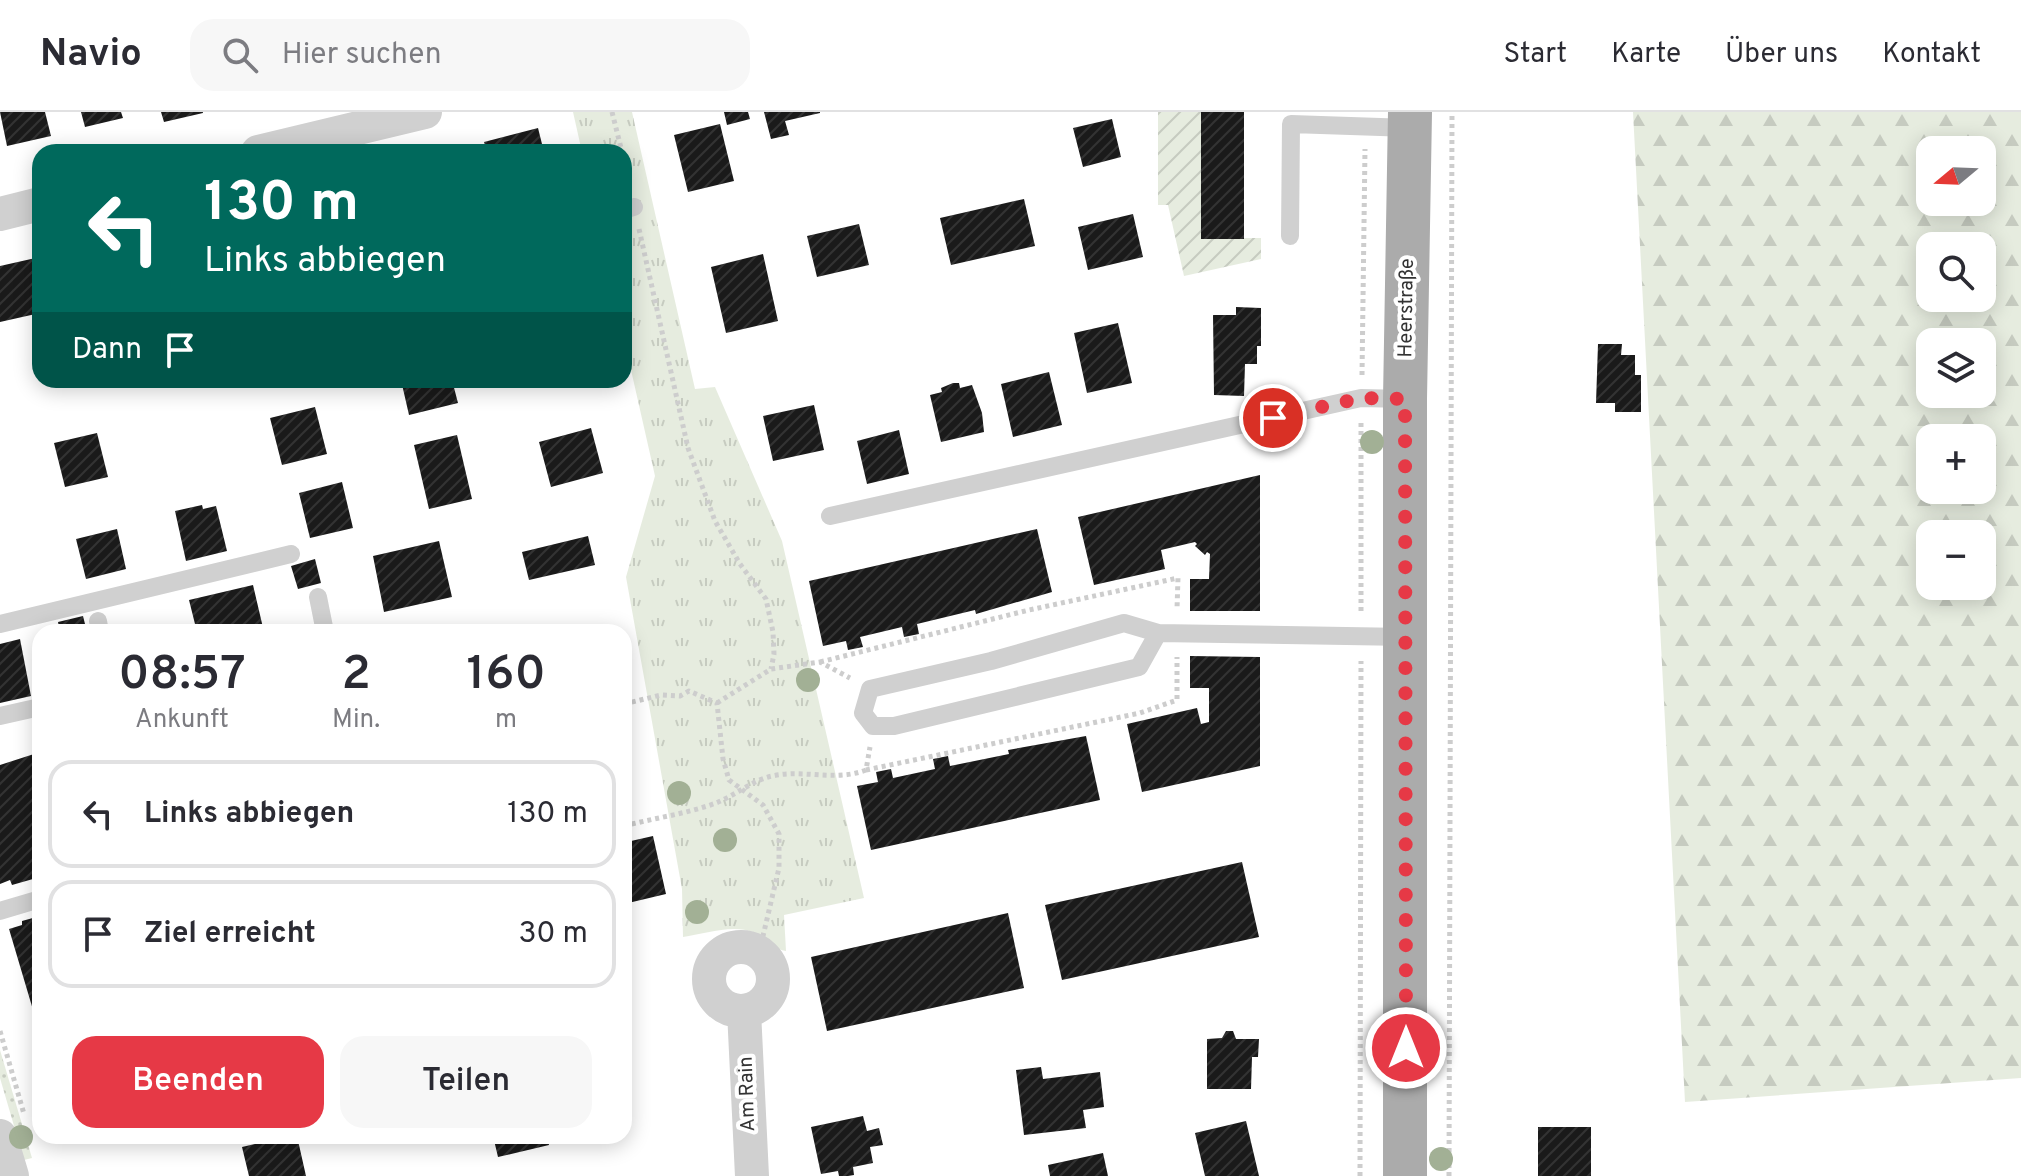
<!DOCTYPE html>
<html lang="de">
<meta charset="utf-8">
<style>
:root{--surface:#fff;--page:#f7f7f7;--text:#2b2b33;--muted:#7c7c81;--line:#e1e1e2;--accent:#e63946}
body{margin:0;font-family:Overpass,sans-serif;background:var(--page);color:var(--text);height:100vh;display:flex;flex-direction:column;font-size:30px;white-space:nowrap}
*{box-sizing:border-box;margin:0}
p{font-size:26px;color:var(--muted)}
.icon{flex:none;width:44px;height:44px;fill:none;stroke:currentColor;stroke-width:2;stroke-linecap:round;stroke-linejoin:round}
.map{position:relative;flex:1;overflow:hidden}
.panel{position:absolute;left:32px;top:512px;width:600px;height:520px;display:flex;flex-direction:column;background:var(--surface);border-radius:24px;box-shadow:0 4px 20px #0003}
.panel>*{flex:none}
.guide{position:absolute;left:32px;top:32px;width:600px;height:244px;border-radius:24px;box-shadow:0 4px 20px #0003;background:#00695c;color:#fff;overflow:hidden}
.needle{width:52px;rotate:251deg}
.tools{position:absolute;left:1916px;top:24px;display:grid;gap:16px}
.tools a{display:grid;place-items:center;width:80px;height:80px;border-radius:16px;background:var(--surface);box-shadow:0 4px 20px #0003;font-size:40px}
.pin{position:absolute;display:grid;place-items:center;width:68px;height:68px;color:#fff;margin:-34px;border:4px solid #fff;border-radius:50%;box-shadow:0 2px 8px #0007}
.me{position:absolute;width:88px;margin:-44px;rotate:0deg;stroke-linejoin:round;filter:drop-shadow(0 0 6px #0008)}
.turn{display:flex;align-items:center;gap:28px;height:168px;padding:0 40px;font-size:36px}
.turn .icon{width:104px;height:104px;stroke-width:2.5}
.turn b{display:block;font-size:56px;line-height:68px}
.then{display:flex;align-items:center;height:76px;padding:0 40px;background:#0003;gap:16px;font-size:30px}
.eta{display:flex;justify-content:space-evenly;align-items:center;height:136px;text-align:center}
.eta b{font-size:48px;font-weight:600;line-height:56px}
.button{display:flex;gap:16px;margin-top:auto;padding:16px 40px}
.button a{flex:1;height:92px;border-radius:24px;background:var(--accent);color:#fff;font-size:32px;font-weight:600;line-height:92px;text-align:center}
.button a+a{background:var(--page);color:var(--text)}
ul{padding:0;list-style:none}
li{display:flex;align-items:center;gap:24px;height:108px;margin:0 16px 12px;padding:0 24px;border:4px solid var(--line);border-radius:24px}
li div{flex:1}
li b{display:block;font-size:30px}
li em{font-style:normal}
header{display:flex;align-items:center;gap:48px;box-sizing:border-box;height:112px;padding:0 40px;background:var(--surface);border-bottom:2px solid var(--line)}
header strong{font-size:38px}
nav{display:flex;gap:44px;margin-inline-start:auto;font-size:28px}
.search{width:560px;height:72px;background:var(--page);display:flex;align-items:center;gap:20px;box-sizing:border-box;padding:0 28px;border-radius:24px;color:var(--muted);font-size:30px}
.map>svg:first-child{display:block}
</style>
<header>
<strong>Navio</strong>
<div class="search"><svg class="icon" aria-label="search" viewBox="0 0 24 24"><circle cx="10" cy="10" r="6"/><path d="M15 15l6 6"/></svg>Hier suchen</div>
<nav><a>Start</a><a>Karte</a><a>Über uns</a><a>Kontakt</a></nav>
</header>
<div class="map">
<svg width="2021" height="1064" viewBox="0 0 2021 1064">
<defs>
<pattern id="grass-dots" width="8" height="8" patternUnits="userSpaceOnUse" patternTransform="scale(2)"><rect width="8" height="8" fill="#e6ecdf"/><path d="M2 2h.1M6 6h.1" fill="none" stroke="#c6cbc0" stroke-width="1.8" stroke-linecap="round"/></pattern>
<pattern id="forest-firs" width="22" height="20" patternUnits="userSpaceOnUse" patternTransform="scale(2)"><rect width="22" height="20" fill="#e6ecdf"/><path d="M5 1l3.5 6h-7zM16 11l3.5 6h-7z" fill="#c6cbc0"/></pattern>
<pattern id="park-tufts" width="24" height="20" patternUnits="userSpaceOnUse" patternTransform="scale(2)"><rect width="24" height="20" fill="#e6ecdf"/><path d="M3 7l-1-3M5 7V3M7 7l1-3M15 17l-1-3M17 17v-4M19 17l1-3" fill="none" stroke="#c6cbc0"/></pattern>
<pattern id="garden-furrows" width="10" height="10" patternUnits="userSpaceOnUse" patternTransform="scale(2)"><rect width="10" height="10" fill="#e6ecdf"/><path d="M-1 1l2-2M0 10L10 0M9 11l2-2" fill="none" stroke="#c6cbc0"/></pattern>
<pattern id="building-hatch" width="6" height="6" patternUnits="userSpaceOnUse" patternTransform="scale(2)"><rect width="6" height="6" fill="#1a1a1a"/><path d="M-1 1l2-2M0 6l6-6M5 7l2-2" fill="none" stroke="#333"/></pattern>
</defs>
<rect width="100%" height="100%" fill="#fff"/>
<path fill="url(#grass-dots)" d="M0,938l32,108 -8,2 -24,-82z"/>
<path fill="url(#forest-firs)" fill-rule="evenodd" d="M1633,0h388v966l-336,24zM1930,38h52v52h-52zM1930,134h52v52h-52zM1930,230h52v52h-52zM1930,326h52v52h-52zM1930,422h52v52h-52z"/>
<path fill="url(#park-tufts)" d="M573,0h59l63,277 20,-2 67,154 82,357 -80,17 2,36c-14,-2 -20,-14 -33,-19 -21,-8 -49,2 -70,5l-1,-48 -56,-312 29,-101 -31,-137v-187h-42z"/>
<path fill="url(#garden-furrows)" d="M1158,0h43v126h60v21l-77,17 -16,-71h-10z"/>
<path fill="url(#building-hatch)" d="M0,0h45l6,24 -44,10z
M81,0h40l2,6 -38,9z
M161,0h42v1l-39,9z
M724,0h24l2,7 -23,6z
M764,0h56v1l-35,8 4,14 -18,4z
M1201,0h43v127h-43z
M1112,7l9,38 -38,10 -10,-39z
M720,12l14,57 -46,11 -14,-57z
M538,16l6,24h-57l-3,-10z
M1024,87l11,47 -84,19 -11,-47z
M1133,102l10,43 -55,13 -10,-43z
M859,112l10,41 -52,12 -10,-41z
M763,142l15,67 -52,12 -15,-66z
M40,145v56l-40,9v-56z
M1236,195l25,1v38h-4v18h-12l-1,32 -30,-1 -1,-80h23z
M1118,211l14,60 -45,10 -13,-60z
M1598,232h24l-1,11h14v20h6v37h-26v-9h-19z
M1049,260l13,53 -49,12 -12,-53z
M401,268h51l6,23 -49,12z
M953,271h6l1,5 12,-3 10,28 2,19 -43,10 -11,-47 12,-3 -1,-4z
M814,293l10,45 -51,11 -10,-45z
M315,295l12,47 -45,11 -12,-47z
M591,316l12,45 -52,14 -12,-45z
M899,318l10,44 -42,10 -10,-43z
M97,321l11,44 -43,10 -11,-44z
M457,323l15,64 -43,10 -15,-64z
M1260,363v136h-70v-32h19l1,-25 -3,-2 -2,3 -10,-9 2,-2 -2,-2 -34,8 4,19 -71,16 -16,-68z
M342,370l11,46 -43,10 -11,-45z
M202,393l1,4 13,-3 11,45 -41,10 -11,-50z
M117,417l9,40 -40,10 -10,-40z
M1037,417l15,63 -76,22 -1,-4 -58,14 2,10 -15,3 -2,-10 -42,10 3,10 -15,3 -2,-9 -23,5 -14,-65z
M588,424l7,29 -66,15 -7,-28z
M439,429l13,56 -68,15 -11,-56z
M315,447l6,24 -23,6 -7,-23z
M253,473l11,47h-67l-8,-32z
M83,504l4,16h-27l-2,-10z
M20,527l11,57 -31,7v-59z
M1190,544l70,1v109l-118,26 -15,-68 70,-16 4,16 8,-2v-34h-19z
M1086,624l14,64 -229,50 -14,-64 21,-4 -2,-10 15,-3 2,9 42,-9 -2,-10 15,-3 2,10 59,-12 -1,-4z
M34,642l2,5 4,-1v119l-28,8 -2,-5 -10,4v-119z
M629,718l2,11 22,-5 13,58 -42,10v-73z
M1242,750l17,75 -197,43 -17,-75z
M1008,801l16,75 -197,43 -16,-74z
M40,804v114h-1l-30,-101 13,-4v-4z
M1226,919h7l3,8h23l-1,18h-6l-1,32h-44v-50l15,-1z
M1041,955l2,12 57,-7 4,35 -21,3 3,18 -62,7 -8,-65z
M863,1004l4,15 12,-3 4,17 -13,2 3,16 -20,4 1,8 -6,1h-9l-1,-5 -17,3 -10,-47z
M1246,1009l13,55h-54l-10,-43z
M1538,1015h53v49h-53z
M288,1024h9l9,40h-57l-7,-29z
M493,1024h66v1l-11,3 1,5 -51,12z
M1103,1041l5,23h-58l-2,-11z"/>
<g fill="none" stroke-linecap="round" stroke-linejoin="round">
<path stroke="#cdcdcd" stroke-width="5" stroke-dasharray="4 4" stroke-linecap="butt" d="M612,0l10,40
M624,50l5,22
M639,117l49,219 27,73 25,43 26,35 7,33 1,22 -3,15
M1362,263l3,-226
M1361,499v-190
M820,550l209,-52 149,-32 -1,31
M717,591l54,-34 49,-7 30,16
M624,592l37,-9 19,1 9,-5 28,12 6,56 6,21 34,25 16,29v34l-20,85
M866,658l274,-57 37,-13v-43
M624,714c30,-8 62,-12 92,-23 18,-7 37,-23 56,-27 32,-7 63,6 94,-6l4,-23
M0,919l24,83
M1360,1064l1,-515
M1449,1064l3,-1064"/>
<path stroke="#d0d0d0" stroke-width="18" d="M624,98l10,-3
M1290,124l1,-112 119,4
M830,404l531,-118 44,1
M318,485l7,35
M98,509l2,11
M0,512l291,-70
M1158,521l-19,34 -245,59h-21l-10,-13 7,-24 121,-28 133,-38 34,10 249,4
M0,604l40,-9
M0,799l40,-12"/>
<path stroke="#d0d0d0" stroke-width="34" d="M258,40l167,-40
M0,102l40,-10
M709 867a32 32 0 1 1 64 0a32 32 0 1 1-64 0Z
M744,899l8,165
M0,1024l12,40"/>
<path stroke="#ababab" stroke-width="44" d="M1405,1064v-777l5,-287"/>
</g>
<g fill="#a2b095">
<circle cx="1372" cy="330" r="12"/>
<circle cx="808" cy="568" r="12"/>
<circle cx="679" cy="681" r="12"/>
<circle cx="725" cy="728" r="12"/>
<circle cx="697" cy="800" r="12"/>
<circle cx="21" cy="1025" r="12"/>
<circle cx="1441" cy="1047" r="12"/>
</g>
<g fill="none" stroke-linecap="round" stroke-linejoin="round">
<path stroke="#e63946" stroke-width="14" stroke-dasharray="0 25.2" d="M1273,306l88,-20 44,1 1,649"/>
</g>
<g text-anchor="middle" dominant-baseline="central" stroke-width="8" stroke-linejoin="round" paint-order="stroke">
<g font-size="20" fill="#333" stroke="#fff">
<text transform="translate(1407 196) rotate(-89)">Heerstraße</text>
<text transform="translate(748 982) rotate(-92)">Am Rain</text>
</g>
</g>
</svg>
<div class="tools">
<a><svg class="needle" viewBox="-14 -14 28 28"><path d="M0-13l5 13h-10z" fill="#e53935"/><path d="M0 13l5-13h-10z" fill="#7c7c81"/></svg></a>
<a><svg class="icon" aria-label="search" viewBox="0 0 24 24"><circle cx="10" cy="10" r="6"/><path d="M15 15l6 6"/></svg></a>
<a><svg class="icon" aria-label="layers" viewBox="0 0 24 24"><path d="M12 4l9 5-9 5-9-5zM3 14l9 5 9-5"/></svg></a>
<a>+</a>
<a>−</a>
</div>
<div class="pin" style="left:1273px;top:306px;background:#d93025"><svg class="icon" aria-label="arrive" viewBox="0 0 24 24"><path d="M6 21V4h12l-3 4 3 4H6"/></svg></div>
<svg class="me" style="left:1406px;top:936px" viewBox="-20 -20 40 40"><circle r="17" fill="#e63946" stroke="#fff" stroke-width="3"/><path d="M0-11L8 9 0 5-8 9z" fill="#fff"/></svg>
<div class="guide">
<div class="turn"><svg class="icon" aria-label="left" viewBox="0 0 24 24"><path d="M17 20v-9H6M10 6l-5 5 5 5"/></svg><div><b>130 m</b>Links abbiegen</div></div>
<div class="then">Dann<svg class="icon" aria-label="arrive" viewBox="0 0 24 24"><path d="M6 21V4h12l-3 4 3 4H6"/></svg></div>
</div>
<section class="panel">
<div class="eta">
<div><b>08:57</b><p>Ankunft</p></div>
<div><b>2</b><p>Min.</p></div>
<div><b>160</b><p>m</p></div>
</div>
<ul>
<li><svg class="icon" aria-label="left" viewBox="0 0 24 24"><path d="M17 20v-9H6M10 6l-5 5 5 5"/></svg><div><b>Links abbiegen</b></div><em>130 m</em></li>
<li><svg class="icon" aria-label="arrive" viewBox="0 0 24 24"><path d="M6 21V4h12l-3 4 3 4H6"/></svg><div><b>Ziel erreicht</b></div><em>30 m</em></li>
</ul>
<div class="button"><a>Beenden</a><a>Teilen</a></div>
</section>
</div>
